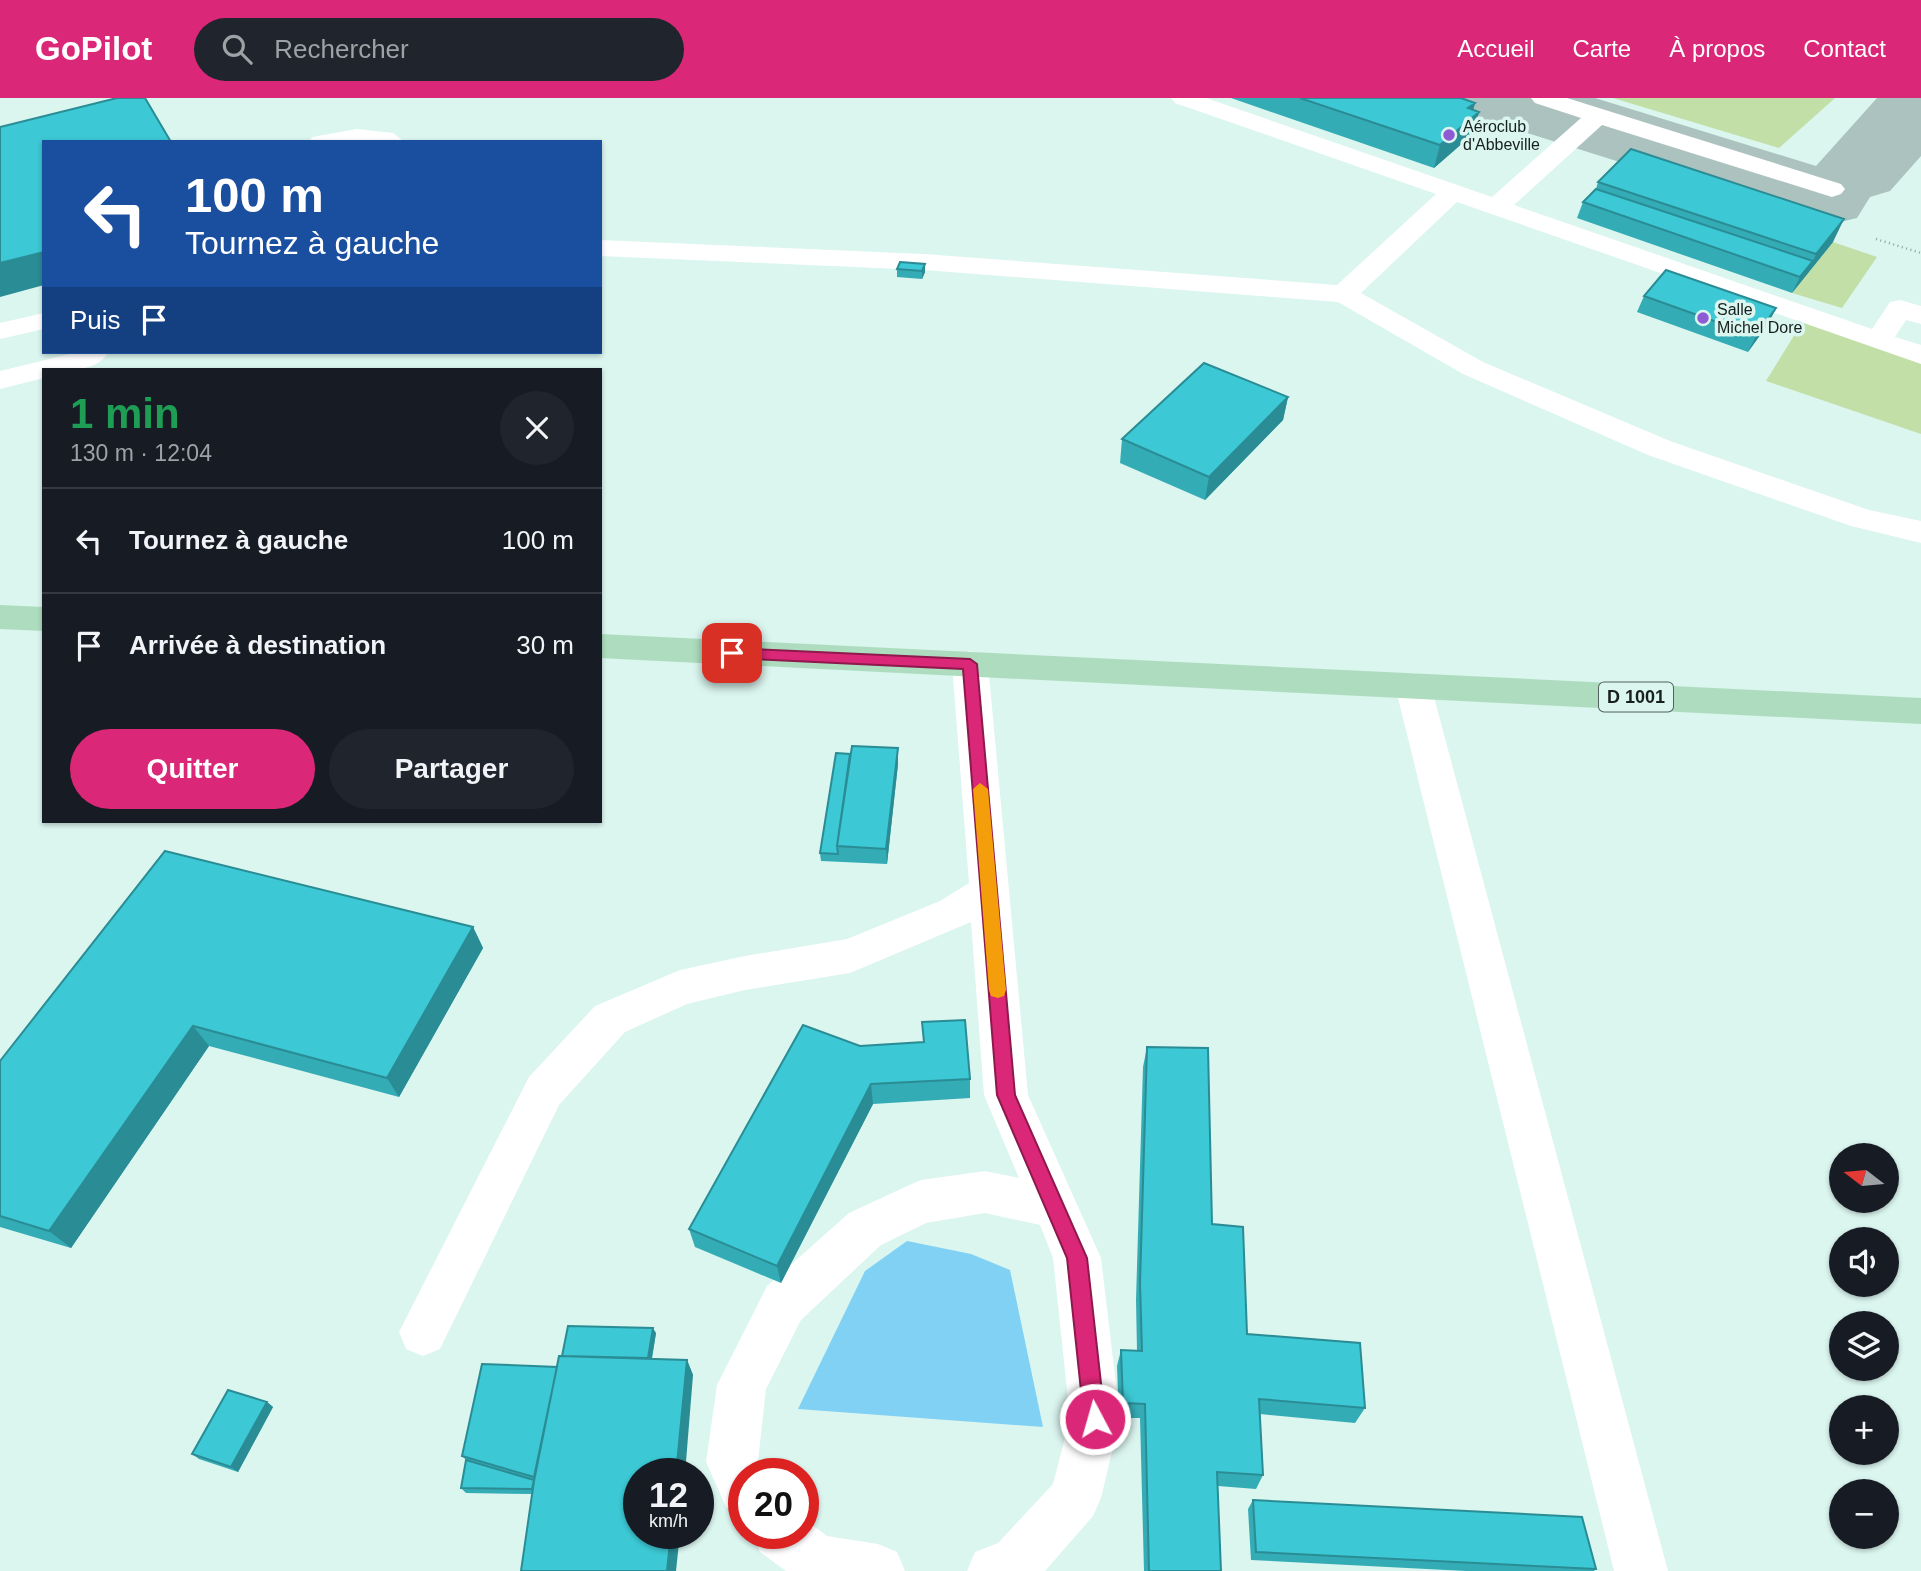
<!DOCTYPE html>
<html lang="fr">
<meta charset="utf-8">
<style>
:root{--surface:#171b24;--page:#20242c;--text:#f1f3f6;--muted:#9ea1a6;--line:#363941;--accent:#db2777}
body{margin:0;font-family:Helvetica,sans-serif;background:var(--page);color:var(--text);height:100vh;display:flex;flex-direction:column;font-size:26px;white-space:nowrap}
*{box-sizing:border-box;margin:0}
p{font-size:23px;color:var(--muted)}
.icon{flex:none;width:38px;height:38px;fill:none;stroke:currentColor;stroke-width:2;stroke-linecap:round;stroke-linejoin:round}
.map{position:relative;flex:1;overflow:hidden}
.details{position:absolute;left:42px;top:270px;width:560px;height:455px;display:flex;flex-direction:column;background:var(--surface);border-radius:0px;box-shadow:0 2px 5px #0004}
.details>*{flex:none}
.top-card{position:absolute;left:42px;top:42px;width:560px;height:214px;border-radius:0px;box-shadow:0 2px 5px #0004;background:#1a4fa0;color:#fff;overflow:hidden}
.needle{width:46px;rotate:286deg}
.controls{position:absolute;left:1829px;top:1045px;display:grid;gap:14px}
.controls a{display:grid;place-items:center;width:70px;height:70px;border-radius:50%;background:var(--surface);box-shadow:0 2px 5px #0004;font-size:35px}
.speed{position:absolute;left:623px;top:1360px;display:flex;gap:14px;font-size:35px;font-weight:700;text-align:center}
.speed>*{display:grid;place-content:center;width:91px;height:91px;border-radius:50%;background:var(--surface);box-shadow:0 2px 5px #0004;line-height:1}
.speed small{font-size:18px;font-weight:400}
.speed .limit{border:10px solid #d22;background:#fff;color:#111}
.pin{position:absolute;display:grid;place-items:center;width:60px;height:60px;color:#fff;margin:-30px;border-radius:14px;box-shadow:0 4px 10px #0006}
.me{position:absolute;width:77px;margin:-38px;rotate:354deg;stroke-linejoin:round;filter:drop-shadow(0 0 5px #0008)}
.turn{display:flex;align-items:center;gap:24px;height:147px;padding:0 28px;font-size:32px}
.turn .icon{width:91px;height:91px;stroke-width:2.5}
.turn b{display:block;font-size:49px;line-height:60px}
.then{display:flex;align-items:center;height:66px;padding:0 28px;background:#0003;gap:14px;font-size:26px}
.round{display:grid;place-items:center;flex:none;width:74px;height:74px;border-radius:37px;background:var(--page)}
.head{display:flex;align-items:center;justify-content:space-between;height:119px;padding:0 28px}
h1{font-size:42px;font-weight:800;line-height:52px;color:#1e9e55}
.action{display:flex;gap:14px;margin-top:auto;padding:14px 28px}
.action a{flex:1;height:80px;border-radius:42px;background:var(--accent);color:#fff;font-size:28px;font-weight:800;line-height:80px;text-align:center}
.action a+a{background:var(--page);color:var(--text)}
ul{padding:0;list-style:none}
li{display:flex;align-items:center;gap:21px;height:105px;padding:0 28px;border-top:2px solid var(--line)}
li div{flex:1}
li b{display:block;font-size:26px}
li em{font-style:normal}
header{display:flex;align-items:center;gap:42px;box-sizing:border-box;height:98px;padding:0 35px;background:var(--accent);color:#fff}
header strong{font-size:33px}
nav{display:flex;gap:38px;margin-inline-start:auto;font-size:24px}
.search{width:490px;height:63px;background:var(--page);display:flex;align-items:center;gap:18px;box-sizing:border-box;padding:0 24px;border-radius:38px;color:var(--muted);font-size:26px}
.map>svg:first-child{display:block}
</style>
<header>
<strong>GoPilot</strong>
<div class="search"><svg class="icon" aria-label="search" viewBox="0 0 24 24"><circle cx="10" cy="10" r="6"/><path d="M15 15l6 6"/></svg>Rechercher</div>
<nav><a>Accueil</a><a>Carte</a><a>À propos</a><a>Contact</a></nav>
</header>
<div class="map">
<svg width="1921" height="1473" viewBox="0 0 1921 1473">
<rect width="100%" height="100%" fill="#dbf5ef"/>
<path fill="#c1dfa7" d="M1613,0h222l-56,50z
M1833,144l44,15 -35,51 -50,-15z
M1803,223l118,42v71l-155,-53z"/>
<path fill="#80d1f4" d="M907,1143l64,13 39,16 33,157 -245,-18 67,-138z"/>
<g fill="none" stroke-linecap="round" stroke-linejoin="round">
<path fill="#acc2be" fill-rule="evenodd" d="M1461,0h134l221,68 61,-68h44v58l-31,35 -20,6 -13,21 -33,8 -351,-110z"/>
<path stroke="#8da09c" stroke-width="2.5" stroke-dasharray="1 3.5" stroke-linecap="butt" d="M1876,141l45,14"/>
<path fill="#fff" fill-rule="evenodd" d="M1171,0h35l286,99 89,-79 -46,-15 -4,-5h36l274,86 4,5 -4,5 -9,3 -230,-72 -88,80 358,124 18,-27 10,-2 21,6v18l-15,-4 -11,17 26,8v19l-464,-162 -96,91 122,69 187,79 199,69 52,11v22l-70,-17 -203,-71 -185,-81 -125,-72 -414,-32 -324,-14v-16l324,14 413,31 99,-91 -261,-91z
M357,31l36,4 12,9h-96l3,-5z
M44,215v16l-44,10v-16z
M78,254h31c-15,22 -41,17 -65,17v9l-44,11v-18z
M970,553l12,4 6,9 40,431 73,163 19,160 -19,80 -8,18 -48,55h-78l8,-19 23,-9 55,-59 17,-66 -17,-160 -13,-33 -55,-12 -59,10 -45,22 -80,75 -35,69 -8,72 6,13h-20v41l-18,-8 -20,-45 11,-77 50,-99 82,-73 56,-26 16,-7 64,-9 34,7 -35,-83 -13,-173 -121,51 -105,17 -58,14 -62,28 -66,73 -119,244 -17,7 -17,-7 -7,-17 130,-255 66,-71 85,-36 65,-14 102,-17 93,-38 29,-18 -17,-219 6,-9z
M1413,575l13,4 5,9 237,885h-54l-219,-885 5,-9z
M803,1420l24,18 51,8 19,8 8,19h-119l-26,-19 -7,-19h50z"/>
<path fill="#adddbe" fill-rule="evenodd" d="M0,507l44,2v24l-44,-2z
M600,536l1321,64v26l-1321,-66z"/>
</g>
<path fill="#34acb6" d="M1231,0h230l14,5 -2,7 6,2 -6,22 -39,34z
M1598,84l235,60 -41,51 -215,-75 6,-16 13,-13z
M900,164l25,10 -3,7 -25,-2v-8z
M1644,198l132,12 -8,16 -20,28 -111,-40z
M1288,299l-5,23 -78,80 -85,-37 2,-24z
M898,650v16l-11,100 -66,-3 -1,-8 30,-99z
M473,829l10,21 -84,149 -190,-51 -138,202 -71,-21v-166z
M860,948l110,33v19l-97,6 -92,179 -86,-36 -6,-18z
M1147,949l65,177 35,110 118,74 -10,15 -95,-9 3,61 -7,14 -38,-3 3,85h-77l-4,-153h-21l-2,-52 4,-16 16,1 -1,-51 7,-233z
M656,1235l-4,26 35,1 6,15 -161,119 -66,-1 -5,-5 5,-28 -4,-4 95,-89 5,-11z
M267,1304l6,5 -35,65 -39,-13 -7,-5z
M1253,1402l343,69 -2,2h-128l-215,-11 -3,-51z"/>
<path fill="#2a8c94" d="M1475,5l-4,15 8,-6 -6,22 -39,34 6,-23 28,-37z
M1844,121l-11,23 -41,51 8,-16 13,-16 3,-7z
M44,154v33l-44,12v-34z
M925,166v8l-3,7v-8z
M1776,210l-8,16 -20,28 8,-16z
M1288,299l-5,23 -78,80 4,-23z
M898,650v16l-11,100 -1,-15z
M473,829l10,21 -84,149 -12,-19z
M193,928l16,20 -138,202 -22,-17z
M871,986l2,20 -92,179 -4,-17z
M653,1230l3,5 -7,41 -2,-6z
M687,1262l6,15 -8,99h-9z
M267,1304l6,5 -35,65 -7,-5z
M671,1435h9l-4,38h-9z"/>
<path fill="#3cc8d4" stroke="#2a8c94" stroke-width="2" d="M117,0h28l26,44h-127v110l-44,11v-136z
M1300,0h161l14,5 -7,5 11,4 -39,33z
M1631,51l213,70 -28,35 -218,-72z
M1596,91l217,72 -13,16 -217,-75z
M900,164l25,2 -3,7 -25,-2z
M1666,172l110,38 -20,28 -112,-40z
M1204,265l84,34 -79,80 -87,-38z
M852,648l46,2 -12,101 -49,-3z
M836,655l14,1 -13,92 1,8 -18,-1z
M165,753l308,76 -86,151 -194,-52 -144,205 -49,-15v-155z
M965,922l5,59 -99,5 -94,182 -88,-37 114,-204 57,21 64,-4 -2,-20z
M1147,949l61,1 4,176 31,3 4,107 113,9 5,65 -106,-9 4,76 -46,-3 4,99h-72l-4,-167 -22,-1 -2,-53 21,1 -2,-68z
M568,1228l85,2 -5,30 -86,-2z
M559,1258l128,4 -11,114h-37v59h32l-4,38h-146l13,-90z
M482,1266l75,3 -23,110 -72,-21z
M228,1292l39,12 -36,65 -39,-13z
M466,1362l68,20 -2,9 -71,-1z
M1253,1402l329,17 14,52 -340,-17z"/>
<path fill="#db2777" stroke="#8e194d" stroke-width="2" d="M732,550l238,11 7,5 38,431 72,163 18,161 -3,7 -7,3 -8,-3 -3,-7 -17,-161 -70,-163 -34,-426 -231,-11 -7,-5z"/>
<path fill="#f59e0b" d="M980,685l8,6 18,201 -2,6 -6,2 -7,-2 -2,-6 -16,-201z"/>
<g fill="#8d5bd4" stroke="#dbf5ef" stroke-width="2.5">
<circle cx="1449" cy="37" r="7"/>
<circle cx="1703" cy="220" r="7"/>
</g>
<g text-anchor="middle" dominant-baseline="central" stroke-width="7" stroke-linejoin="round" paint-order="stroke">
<g font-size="16" fill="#17201e" stroke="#dbf5ef" text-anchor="start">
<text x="1463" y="28">Aéroclub<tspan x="1463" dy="18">d'Abbeville</tspan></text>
<text x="1717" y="211">Salle<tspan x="1717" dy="18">Michel Dore</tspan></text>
</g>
<rect fill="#dbf5ef" stroke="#52605d" stroke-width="2" x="1599" y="584.5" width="74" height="29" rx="5"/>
<g font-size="18" font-weight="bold" fill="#17201e">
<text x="1636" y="599">D 1001</text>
</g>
</g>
</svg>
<div class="controls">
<a><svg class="needle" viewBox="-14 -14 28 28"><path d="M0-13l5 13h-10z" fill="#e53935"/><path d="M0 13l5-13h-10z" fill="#9ea1a6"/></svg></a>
<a><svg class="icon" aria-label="sound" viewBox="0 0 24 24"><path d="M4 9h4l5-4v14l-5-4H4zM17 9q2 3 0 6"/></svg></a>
<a><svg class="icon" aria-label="layers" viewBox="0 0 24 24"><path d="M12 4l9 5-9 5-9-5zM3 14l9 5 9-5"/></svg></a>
<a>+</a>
<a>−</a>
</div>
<div class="speed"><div>12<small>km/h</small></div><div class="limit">20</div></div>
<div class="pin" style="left:732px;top:555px;background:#d93025"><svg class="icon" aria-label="arrive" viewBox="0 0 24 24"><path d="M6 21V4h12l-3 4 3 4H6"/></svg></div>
<svg class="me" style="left:1095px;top:1321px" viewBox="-20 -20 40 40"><circle r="17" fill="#db2777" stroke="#fff" stroke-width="3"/><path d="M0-11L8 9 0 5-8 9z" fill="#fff"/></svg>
<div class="top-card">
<div class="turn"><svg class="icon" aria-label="left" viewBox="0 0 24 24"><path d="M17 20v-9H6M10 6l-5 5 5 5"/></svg><div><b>100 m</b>Tournez à gauche</div></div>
<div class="then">Puis<svg class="icon" aria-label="arrive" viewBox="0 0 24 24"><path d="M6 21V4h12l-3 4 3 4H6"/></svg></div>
</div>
<section class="details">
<div class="head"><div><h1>1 min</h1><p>130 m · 12:04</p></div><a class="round"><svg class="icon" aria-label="close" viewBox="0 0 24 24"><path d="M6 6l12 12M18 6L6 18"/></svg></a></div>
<ul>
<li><svg class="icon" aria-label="left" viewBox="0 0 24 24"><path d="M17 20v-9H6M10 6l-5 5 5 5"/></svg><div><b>Tournez à gauche</b></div><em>100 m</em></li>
<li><svg class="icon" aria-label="arrive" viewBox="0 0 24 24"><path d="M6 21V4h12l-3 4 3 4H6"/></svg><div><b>Arrivée à destination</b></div><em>30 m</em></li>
</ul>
<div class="action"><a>Quitter</a><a>Partager</a></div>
</section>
</div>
